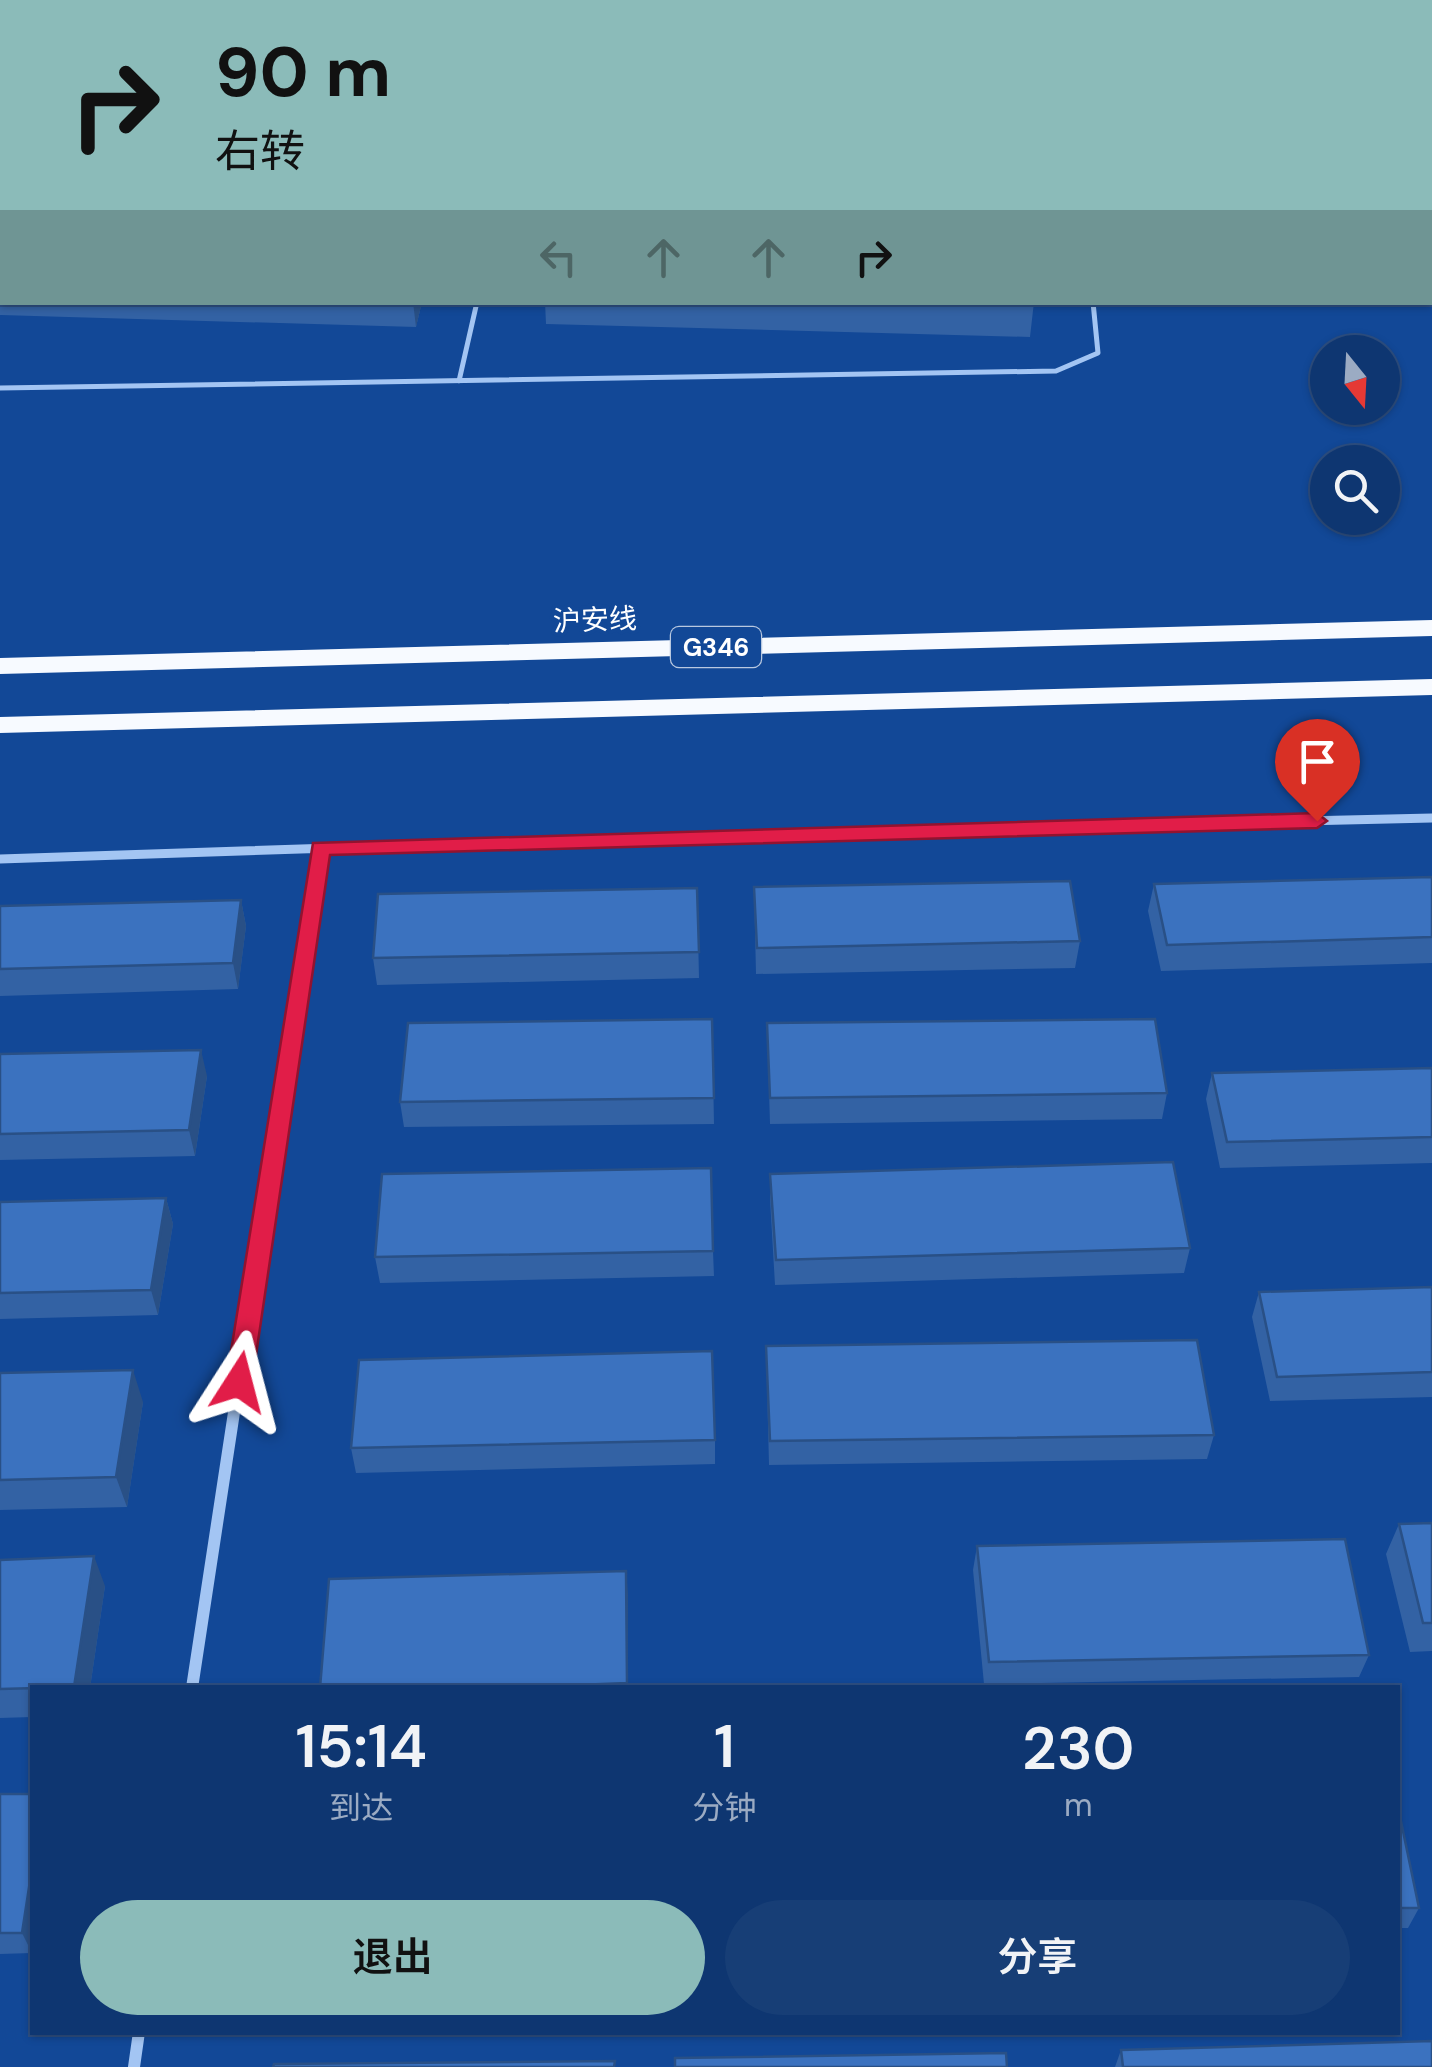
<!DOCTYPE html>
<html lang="zh">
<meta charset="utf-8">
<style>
:root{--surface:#0e3671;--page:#173e76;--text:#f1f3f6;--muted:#9babc3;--line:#2e5084;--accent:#8bbbb9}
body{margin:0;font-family:"DM Sans","Noto Sans SC",sans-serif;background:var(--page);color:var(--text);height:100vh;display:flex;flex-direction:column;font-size:38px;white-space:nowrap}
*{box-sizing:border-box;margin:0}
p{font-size:32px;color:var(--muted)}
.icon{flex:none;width:55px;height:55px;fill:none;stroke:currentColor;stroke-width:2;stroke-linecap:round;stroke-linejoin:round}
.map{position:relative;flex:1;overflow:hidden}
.panel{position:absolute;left:30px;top:1685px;width:1370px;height:350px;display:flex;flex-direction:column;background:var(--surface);border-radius:0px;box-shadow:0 2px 8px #0004,0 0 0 2px var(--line)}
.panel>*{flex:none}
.hud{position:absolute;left:0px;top:0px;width:1432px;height:305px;box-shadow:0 2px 8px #0004,0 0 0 2px var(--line);background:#8bbbb9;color:#111;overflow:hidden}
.needle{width:65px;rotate:162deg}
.tools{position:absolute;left:1310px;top:335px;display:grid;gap:20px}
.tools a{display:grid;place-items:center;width:90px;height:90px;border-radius:50%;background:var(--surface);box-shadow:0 2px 8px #0004,0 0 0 2px var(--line);font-size:50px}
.pin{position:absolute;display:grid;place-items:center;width:85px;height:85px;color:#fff;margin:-102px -42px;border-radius:50% 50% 50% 0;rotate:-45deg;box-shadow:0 0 10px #0007}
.pin .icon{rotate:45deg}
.me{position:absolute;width:110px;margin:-55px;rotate:9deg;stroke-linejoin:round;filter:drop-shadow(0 0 8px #0008)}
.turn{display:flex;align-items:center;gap:35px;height:210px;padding:0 50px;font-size:45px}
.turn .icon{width:130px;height:130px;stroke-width:2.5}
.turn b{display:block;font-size:70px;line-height:85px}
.lanes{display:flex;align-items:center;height:95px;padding:0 50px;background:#0003;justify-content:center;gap:50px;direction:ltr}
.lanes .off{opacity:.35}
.eta{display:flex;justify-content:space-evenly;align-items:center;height:170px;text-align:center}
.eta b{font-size:60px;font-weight:600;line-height:70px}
.primary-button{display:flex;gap:20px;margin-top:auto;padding:20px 50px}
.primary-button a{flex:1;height:115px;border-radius:60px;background:var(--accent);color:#111;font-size:40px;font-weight:600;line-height:115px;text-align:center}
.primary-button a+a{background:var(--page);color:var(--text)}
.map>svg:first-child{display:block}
</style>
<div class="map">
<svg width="1432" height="2067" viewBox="0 0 1432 2067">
<rect width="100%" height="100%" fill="#124897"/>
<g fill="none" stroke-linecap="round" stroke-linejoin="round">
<path stroke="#a3c5f3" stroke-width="5" d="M1003,2h26
M459,381l18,-79
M0,388l1056,-17 42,-18 -5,-51"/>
<path stroke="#a3c5f3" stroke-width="9" d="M0,859l818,-27 614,-14
M267,1198l53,-350"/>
<path stroke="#a3c5f3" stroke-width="12" d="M192,1688l75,-492
M134,2067l5,-35"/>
<path fill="#f7faff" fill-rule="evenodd" d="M1432,620v16l-1432,38v-16z
M1432,679v16l-1432,38v-16z"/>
</g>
<path fill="#3362a4" d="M1430,5h2v83h-2z
M0,107h2v88h-2z
M1430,147h2v61h-2z
M0,218h2v84h420l-6,25 -416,-12z
M545,302h489l-4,35 -484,-13z
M1432,877v86l-271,8 -13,-60 6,-27z
M754,887l326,54 -5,27 -319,6z
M697,888l2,90 -322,7 -4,-27z
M241,900l5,26 -8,63 -238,7v-90z
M712,1019l2,105 -310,3 -4,-25z
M767,1023l400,70 -5,26 -392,5z
M0,1054l207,22 -12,80 -195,4z
M1432,1068v95l-212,5 -14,-69 6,-26z
M770,1174l420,74 -6,25 -409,12 -5,-86z
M166,1198l7,26 -15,91 -158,4v-117z
M713,1251l1,25 -334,7 -5,-26z
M1432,1287v110l-162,4 -18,-84 7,-25z
M766,1346l448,89 -7,24 -438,6z
M0,1373l143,29 -16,105 -127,3z
M715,1440v24l-359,9 -5,-25z
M1432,1523v128l-22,1 -24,-98 13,-30z
M977,1546l392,109 -10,22 -375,7 -11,-114z
M0,1560l105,26 -15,102h-58v29l-32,1z
M626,1571l2,117h-308z
M0,1794h32v159l-32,1z
M1398,1807l21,101 -11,20h-10z
M1121,2050l311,17h-317z"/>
<path fill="#295086" d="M413,302h9l-6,25z
M241,900l5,26 -8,63 -5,-26z
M201,1050l6,26 -12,80 -6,-26z
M166,1198l7,26 -15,91 -7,-25z
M133,1370l10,32 -16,105 -11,-30z
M94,1556l11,30 -15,102h-16z
M626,1571l2,23v94h-1z
M32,1868v85l-10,-20z"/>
<path fill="#3b72bf" stroke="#295086" stroke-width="2.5" d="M21,0h464l-1,2h-464z
M593,0h418v2h-418z
M1124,0h70l109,2h-178z
M1430,5h2v51h-2z
M0,107h2v56h-2z
M1430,147h2v35h-2z
M0,218h2v64h-2z
M1432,877v60l-265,8 -13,-61z
M1070,881l10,60 -323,7 -3,-61z
M697,888l2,64 -326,6 5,-64z
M241,900l-8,63 -233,6v-63z
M712,1019l2,79 -314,4 8,-79z
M1155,1019l12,74 -397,5 -3,-75z
M201,1050l-12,80 -189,4v-80z
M1432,1068v69l-205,5 -15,-69z
M1173,1162l17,86 -414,12 -6,-86z
M711,1168l2,83 -338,6 7,-83z
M166,1198l-15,92 -151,3v-91z
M1432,1287v85l-155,5 -18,-85z
M1197,1340l17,95 -444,6 -4,-95z
M712,1351l3,89 -364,8 8,-88z
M133,1370l-17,107 -116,3v-107z
M1432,1523v100h-9l-24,-99z
M1345,1539l24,116 -380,7 -12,-116z
M94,1556l-20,131 -74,2v-129z
M626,1571l1,112 -127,5h-180l9,-109z
M0,1794h32v74l-10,65h-22z
M1398,1807l21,101h-21z
M1432,2041v26h-309l-2,-17z
M1006,2053l1,14h-332v-9z
M615,2061l-1,6h-341l1,-3z"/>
<path fill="#e11d48" stroke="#92132f" stroke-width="2.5" d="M1317,813l10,8 -10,7 -987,27 -78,527 -13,11 -9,-3 -4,-8 87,-539z"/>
<g text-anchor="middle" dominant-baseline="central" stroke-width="8" stroke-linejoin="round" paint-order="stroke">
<rect fill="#124897" stroke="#b8c8e0" stroke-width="2.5" x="671" y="627" width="90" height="40" rx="8"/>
<g font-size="25" font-weight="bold" fill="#fff">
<text x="716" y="647">G346</text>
</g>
<g font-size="28" fill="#fff" stroke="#124897">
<text transform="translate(595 620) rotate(-2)">沪安线</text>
</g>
</g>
</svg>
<div class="tools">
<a><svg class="needle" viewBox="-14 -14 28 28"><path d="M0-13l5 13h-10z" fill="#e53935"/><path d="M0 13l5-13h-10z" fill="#9babc3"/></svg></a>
<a><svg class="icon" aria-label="search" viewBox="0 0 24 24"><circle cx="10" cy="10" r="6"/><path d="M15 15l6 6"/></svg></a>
</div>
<div class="pin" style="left:1317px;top:821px;background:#d93025"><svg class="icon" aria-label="arrive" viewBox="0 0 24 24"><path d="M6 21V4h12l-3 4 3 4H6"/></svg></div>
<svg class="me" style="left:239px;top:1382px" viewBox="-20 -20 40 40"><path d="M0-17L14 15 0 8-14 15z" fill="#e11d48" stroke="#fff" stroke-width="4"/></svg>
<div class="hud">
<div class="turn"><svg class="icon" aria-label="right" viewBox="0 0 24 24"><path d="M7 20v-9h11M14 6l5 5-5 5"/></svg><div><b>90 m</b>右转</div></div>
<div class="lanes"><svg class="icon off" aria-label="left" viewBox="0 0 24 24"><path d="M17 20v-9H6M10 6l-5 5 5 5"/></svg><svg class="icon off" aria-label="ahead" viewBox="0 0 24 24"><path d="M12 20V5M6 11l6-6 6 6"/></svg><svg class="icon off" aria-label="ahead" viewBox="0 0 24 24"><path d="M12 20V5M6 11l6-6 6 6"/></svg><svg class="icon" aria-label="right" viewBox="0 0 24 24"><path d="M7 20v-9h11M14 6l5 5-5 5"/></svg></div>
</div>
<section class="panel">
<div class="eta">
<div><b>15:14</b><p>到达</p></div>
<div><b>1</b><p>分钟</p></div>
<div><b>230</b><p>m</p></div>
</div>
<div class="primary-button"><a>退出</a><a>分享</a></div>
</section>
</div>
